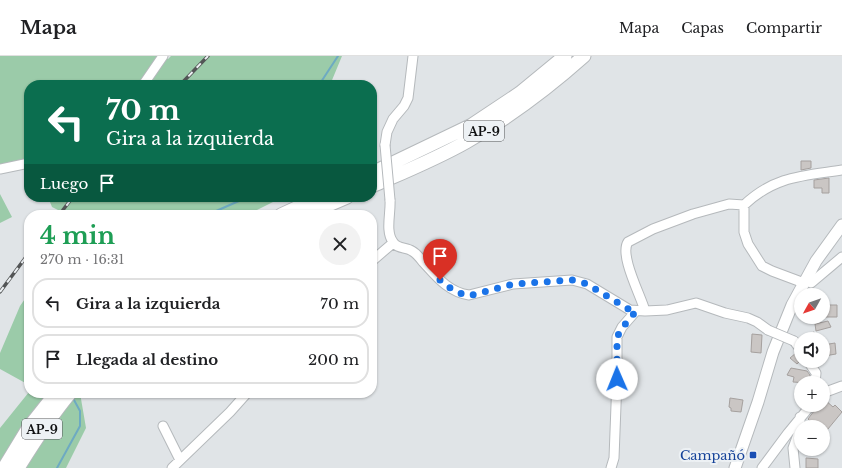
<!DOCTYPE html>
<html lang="es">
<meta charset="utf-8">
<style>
:root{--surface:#fff;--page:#f2f2f2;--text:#202124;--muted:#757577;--line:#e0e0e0}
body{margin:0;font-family:"Libre Baskerville",serif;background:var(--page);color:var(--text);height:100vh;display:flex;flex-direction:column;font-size:15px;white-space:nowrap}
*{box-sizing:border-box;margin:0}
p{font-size:13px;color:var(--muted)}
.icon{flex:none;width:22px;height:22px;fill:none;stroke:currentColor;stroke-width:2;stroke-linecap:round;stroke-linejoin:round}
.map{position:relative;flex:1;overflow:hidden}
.panel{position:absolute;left:24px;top:154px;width:353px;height:188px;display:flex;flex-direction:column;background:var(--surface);border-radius:16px;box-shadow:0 1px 3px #0004}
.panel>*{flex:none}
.banner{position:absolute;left:24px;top:24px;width:353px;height:122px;border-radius:16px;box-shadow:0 1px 3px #0004;background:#0b6e4f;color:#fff;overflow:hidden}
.needle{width:26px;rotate:230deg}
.tools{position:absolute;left:794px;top:232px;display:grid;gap:8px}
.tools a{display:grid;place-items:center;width:36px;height:36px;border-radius:50%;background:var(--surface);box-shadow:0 1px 3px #0004;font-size:20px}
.pin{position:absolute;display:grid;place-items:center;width:34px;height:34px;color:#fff;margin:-41px -17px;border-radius:50% 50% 50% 0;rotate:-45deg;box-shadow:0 0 4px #0007}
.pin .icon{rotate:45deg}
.me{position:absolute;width:44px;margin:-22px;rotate:359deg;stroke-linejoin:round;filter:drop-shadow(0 0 3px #0008)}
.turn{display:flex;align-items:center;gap:14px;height:84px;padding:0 16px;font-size:18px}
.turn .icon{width:52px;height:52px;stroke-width:2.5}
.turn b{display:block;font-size:28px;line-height:34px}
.then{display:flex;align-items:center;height:38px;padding:0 16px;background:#0003;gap:8px;font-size:15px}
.round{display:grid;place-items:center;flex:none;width:42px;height:42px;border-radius:21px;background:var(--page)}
.head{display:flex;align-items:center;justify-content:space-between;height:68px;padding:0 16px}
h1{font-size:24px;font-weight:800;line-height:30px;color:#1e9e55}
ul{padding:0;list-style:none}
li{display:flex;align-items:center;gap:12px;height:50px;margin:0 8px 6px;padding:0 8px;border:2px solid var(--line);border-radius:16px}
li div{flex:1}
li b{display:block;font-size:15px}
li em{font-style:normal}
header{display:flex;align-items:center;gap:24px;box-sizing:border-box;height:56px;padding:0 20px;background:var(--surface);border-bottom:1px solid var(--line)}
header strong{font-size:19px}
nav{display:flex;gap:22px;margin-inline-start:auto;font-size:14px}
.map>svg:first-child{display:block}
</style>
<header>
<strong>Mapa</strong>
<nav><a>Mapa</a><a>Capas</a><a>Compartir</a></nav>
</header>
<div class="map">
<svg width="842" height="412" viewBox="0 0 842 412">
<rect width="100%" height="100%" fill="#e0e4e7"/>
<path fill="#9bcba9" d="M0,0h160l8,3 3,-3h171l-12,29h-301v82l-29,2z
M0,138l12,23 -12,6z
M48,141h235l-36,18h-179l-16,-8z
M29,237v92l-29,-16v-16l20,-47z
M29,336v1h51l6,35 -20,40h-66v-40z"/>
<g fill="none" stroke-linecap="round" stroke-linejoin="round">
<path stroke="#6daac2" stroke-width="2" d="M319,29l19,-29
M207,159l41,-18
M57,412l23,-42v-15l-6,-11"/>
</g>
<path fill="#cac6c4" stroke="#a5a09e" d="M801,105h10v7l-10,2z
M829,122v15h-7v-5h-8v-8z
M824,249h13v12h-13z
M828,265l3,6 -15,4 -1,-7z
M814,276l3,7 -18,-1z
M752,278l10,1 -1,18 -10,-1z
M835,287l1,11 -12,2 -1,-11z
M796,297l5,5v2l-4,4 -7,-6z
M791,312l16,3 3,4 -1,8 -16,-1 1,-5 -7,-2z
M730,342l13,2 -2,12 -10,-1v-3l-2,-1z
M825,344l8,7 2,-2 7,7 -19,23v-8h-7l-8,-8 9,-12 3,-2h3v-3z
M806,402l12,1v9h-12z"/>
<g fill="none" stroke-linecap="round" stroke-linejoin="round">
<defs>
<path id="minor" d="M143,29l20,-29
M385,89l2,-13 6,-13 11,-13 4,-8 5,-42
M0,113l29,-6
M390,144c1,13 -5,31 3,42 4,7 13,5 19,9 4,2 8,7 11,11 13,14 25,30 46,33l44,-11 59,-4 15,4 43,26 15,1 22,-1 29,-7 29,10 23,5 9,4 11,8
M744,149c31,-29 58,-29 98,-35
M372,205l21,-18
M811,227l31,-26
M645,255c-4,-15 -26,-56 -17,-69l25,-13 40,-15 36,-10 15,1v27l4,12 14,22 10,5 32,12
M794,285l7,9
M808,305l8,12 -1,10
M823,337l19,-7
M163,370l17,34
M172,412l58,-56 17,-19
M611,412l3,-10 3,-79v-42l5,-10 14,-16
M762,412l26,-35 23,-28
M795,412l-2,-20 7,-19v-12"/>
<path id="major" d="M735,412l23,-66 15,-50 19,-47 24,-44 26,-36"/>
<path id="highway" d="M372,117l100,-48 48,-32 45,-37
M372,130c32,-14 64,-27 94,-44 42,-24 81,-53 118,-86
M281,159l39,-18
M305,159l42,-18
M4,412l25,-41 27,-34
M18,412c16,-26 32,-51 52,-75"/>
</defs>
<use href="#minor" stroke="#b5b9bc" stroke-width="11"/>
<use href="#major" stroke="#b5b9bc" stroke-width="13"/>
<use href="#highway" stroke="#b5b9bc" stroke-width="15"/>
<use href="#minor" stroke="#fff" stroke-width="9"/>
<use href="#major" stroke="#fff" stroke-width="11"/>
<use href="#highway" stroke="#fff" stroke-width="13"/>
<defs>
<path id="rail" d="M180,29l28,-29
M59,159l14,-18
M0,236l29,-39"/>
</defs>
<use href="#rail" stroke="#535556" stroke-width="3.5"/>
<use href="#rail" stroke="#edf1f4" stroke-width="2" stroke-dasharray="6" stroke-linecap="butt"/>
<defs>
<path id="minor-bridge" d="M385,89l5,55
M768,274l26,11"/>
</defs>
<use href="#minor-bridge" stroke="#b5b9bc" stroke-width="11" stroke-linecap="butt"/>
<use href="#minor-bridge" stroke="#fff" stroke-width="9"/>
</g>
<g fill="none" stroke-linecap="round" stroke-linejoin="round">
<path stroke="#1a73e8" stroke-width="7" stroke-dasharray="0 12.6" d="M440,224c9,8 17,13 29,16l44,-12 59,-4 15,4 43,26 6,1 -14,17 -5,9v42"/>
</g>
<rect fill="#1a4fb4" stroke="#edf1f4" stroke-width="1.5" x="749" y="395" width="8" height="8" rx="2"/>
<g text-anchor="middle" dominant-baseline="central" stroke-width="4" stroke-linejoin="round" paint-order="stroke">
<g fill="#edf1f4" stroke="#525456" stroke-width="1">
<rect x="464" y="65" width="40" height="20" rx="3"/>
<rect x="22" y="363" width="40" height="20" rx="3"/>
</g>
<g font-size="12" font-weight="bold" fill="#101112">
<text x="484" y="75">AP-9</text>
<text x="42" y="373">AP-9</text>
</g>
<g font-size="13" fill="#164399" stroke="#edf1f4" text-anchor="end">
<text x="745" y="399">Campañó</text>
</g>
</g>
</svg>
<div class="tools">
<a><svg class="needle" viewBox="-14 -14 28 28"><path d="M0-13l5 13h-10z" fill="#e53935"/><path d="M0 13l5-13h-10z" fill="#757577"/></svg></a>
<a><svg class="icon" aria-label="sound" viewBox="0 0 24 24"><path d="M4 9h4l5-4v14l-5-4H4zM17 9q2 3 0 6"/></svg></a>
<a>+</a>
<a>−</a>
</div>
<div class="pin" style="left:440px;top:224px;background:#d93025"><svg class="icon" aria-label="arrive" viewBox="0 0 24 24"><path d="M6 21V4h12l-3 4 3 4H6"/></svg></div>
<svg class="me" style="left:617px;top:323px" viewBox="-20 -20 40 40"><circle r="19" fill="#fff"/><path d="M0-13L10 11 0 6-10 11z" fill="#1a73e8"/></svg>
<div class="banner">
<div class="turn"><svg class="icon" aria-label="left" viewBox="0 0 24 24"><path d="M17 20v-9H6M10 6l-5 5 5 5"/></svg><div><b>70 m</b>Gira a la izquierda</div></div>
<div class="then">Luego<svg class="icon" aria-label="arrive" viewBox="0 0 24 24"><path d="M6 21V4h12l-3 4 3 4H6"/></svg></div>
</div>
<section class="panel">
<div class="head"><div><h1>4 min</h1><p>270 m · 16:31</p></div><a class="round"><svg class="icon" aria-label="close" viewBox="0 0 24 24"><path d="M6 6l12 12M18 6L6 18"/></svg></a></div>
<ul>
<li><svg class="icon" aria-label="left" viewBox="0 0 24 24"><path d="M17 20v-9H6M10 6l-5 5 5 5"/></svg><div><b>Gira a la izquierda</b></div><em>70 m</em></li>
<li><svg class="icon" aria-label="arrive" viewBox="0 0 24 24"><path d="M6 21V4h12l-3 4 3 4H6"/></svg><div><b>Llegada al destino</b></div><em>200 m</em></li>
</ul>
</section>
</div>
